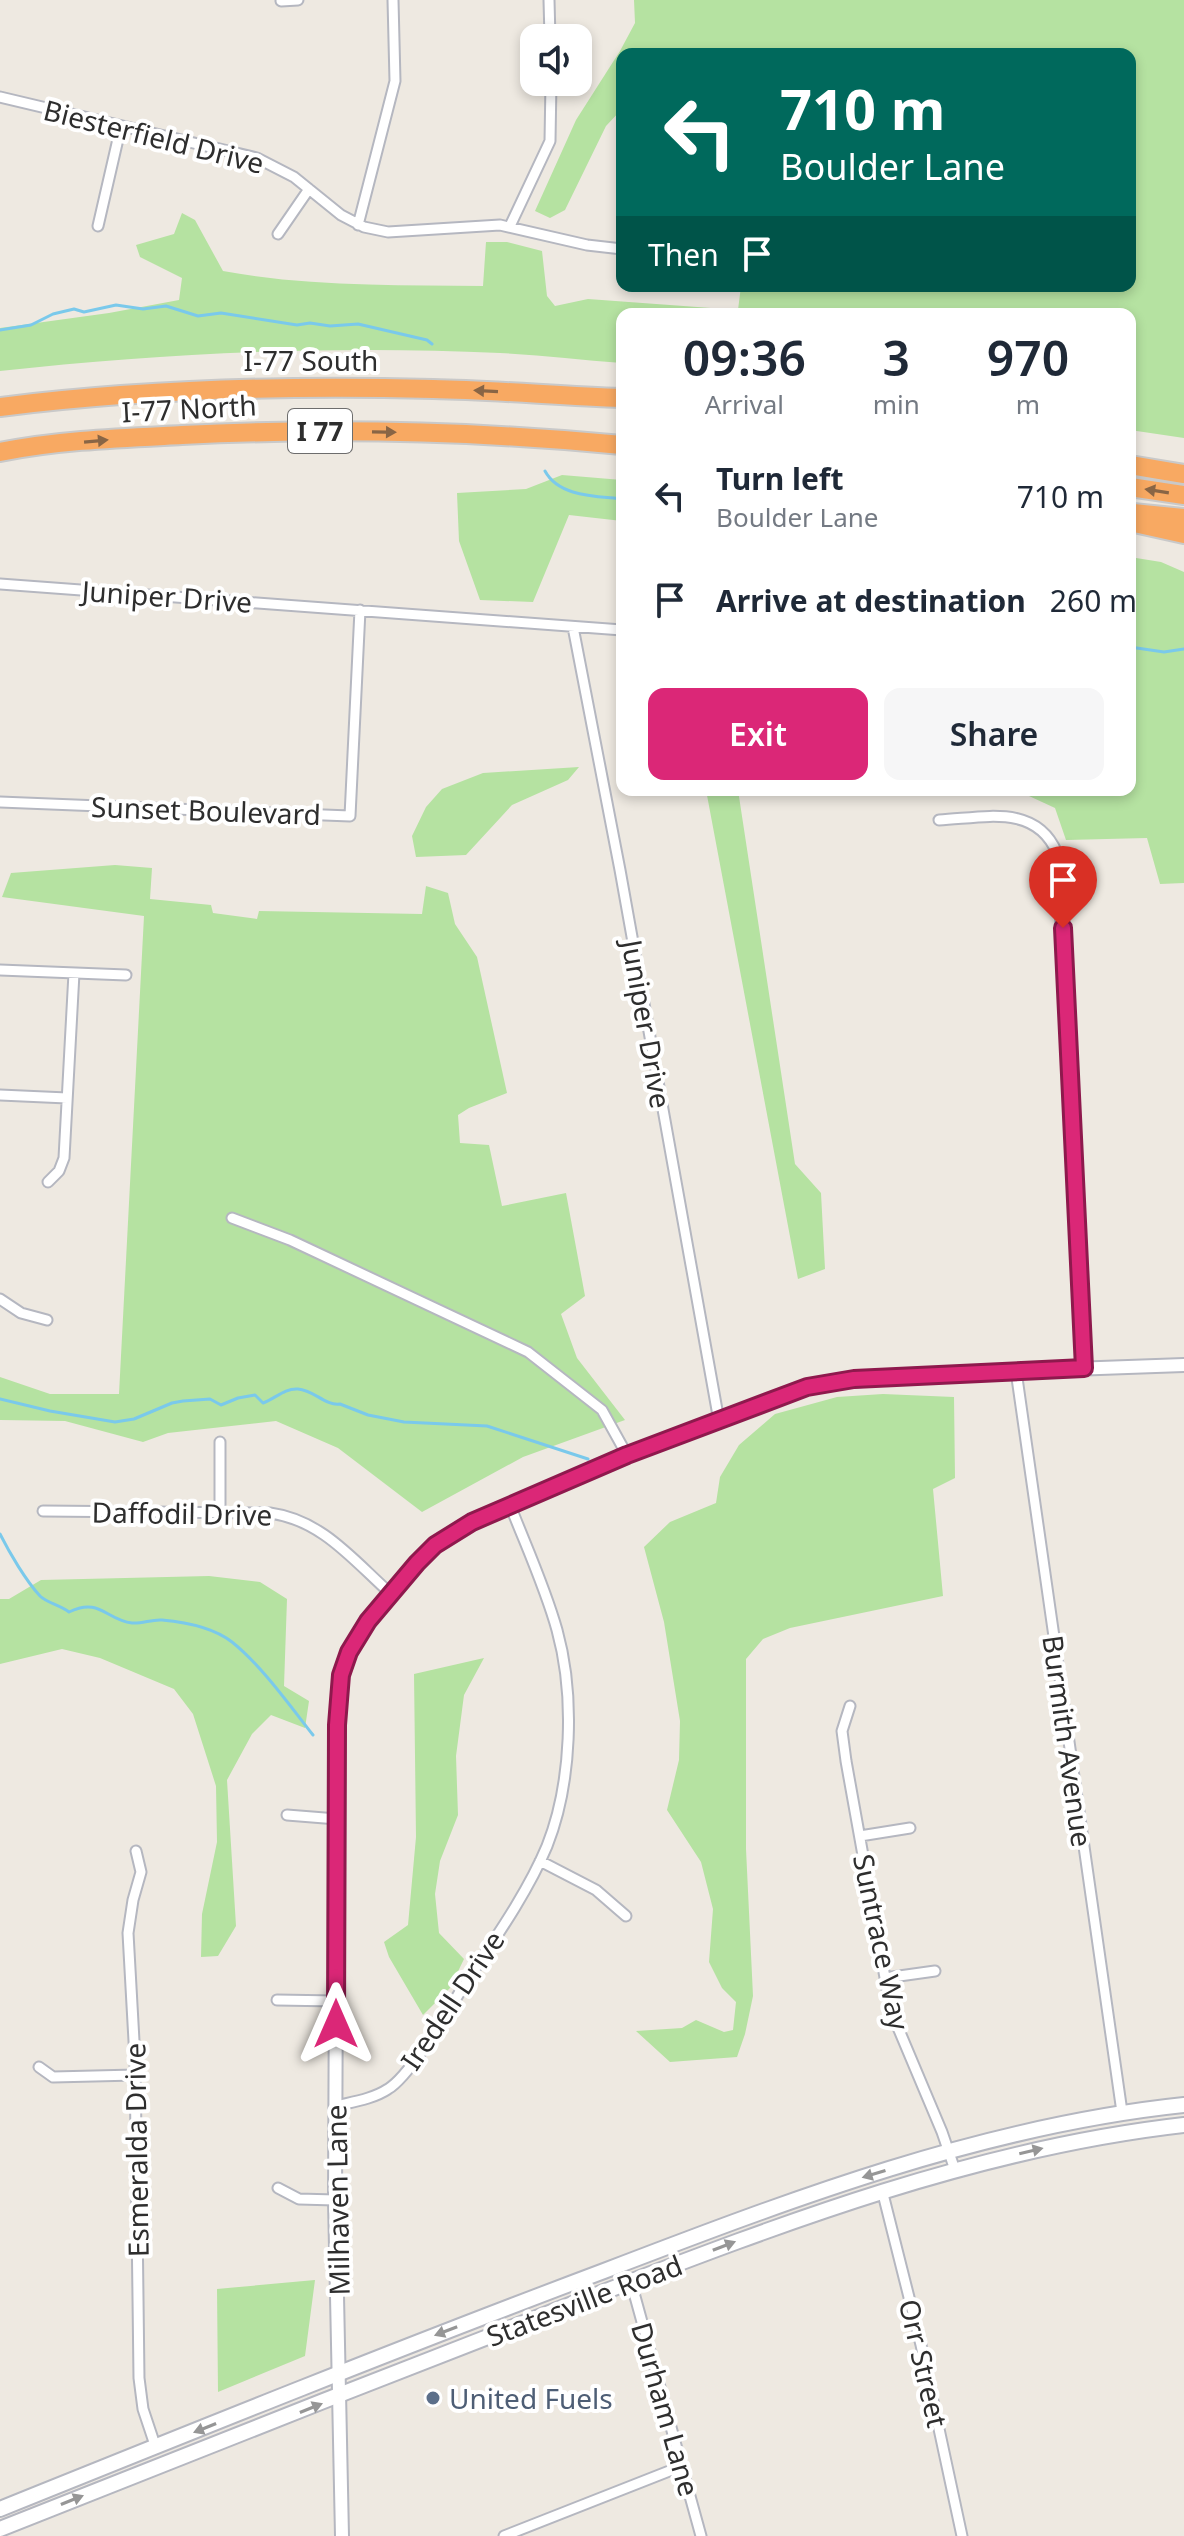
<!DOCTYPE html>
<style>
:root{--surface:#fff;--page:#f6f6f7;--text:#1f2937;--muted:#747a83;--accent:#db2777}
body{margin:0;font-family:"Noto Sans",sans-serif;background:var(--page);color:var(--text);height:100vh;display:flex;flex-direction:column;font-size:30px;white-space:nowrap}
*{box-sizing:border-box;margin:0}
p{font-size:26px;color:var(--muted)}
.icon{flex:none;width:44px;height:44px;fill:none;stroke:currentColor;stroke-width:2;stroke-linecap:round;stroke-linejoin:round}
.map{position:relative;flex:1;overflow:hidden}
.sheet{position:absolute;left:616px;top:308px;width:520px;height:488px;display:flex;flex-direction:column;background:var(--surface);border-radius:16px;box-shadow:0 4px 12px #0003}
.sheet>*{flex:none}
.banner{position:absolute;left:616px;top:48px;width:520px;height:244px;border-radius:16px;box-shadow:0 4px 12px #0003;background:#00695c;color:#fff;overflow:hidden}
.fabs{position:absolute;left:520px;top:24px;display:grid;gap:16px}
.fabs a{display:grid;place-items:center;width:72px;height:72px;border-radius:16px;background:var(--surface);box-shadow:0 4px 12px #0003;font-size:40px}
.pin{position:absolute;display:grid;place-items:center;width:68px;height:68px;color:#fff;margin:-82px -34px;border-radius:50% 50% 50% 0;rotate:-45deg;box-shadow:0 0 8px #0007}
.pin .icon{rotate:45deg}
.me{position:absolute;width:88px;margin:-44px;rotate:0deg;stroke-linejoin:round;filter:drop-shadow(0 0 6px #0008)}
.turn{display:flex;align-items:center;gap:28px;height:168px;padding:0 32px;font-size:36px}
.turn .icon{width:104px;height:104px;stroke-width:2.5}
.turn b{display:block;font-size:56px;line-height:68px}
.then{display:flex;align-items:center;height:76px;padding:0 32px;background:#0003;gap:16px;font-size:30px}
.eta{display:flex;justify-content:space-evenly;align-items:center;height:136px;text-align:center}
.eta b{font-size:48px;font-weight:600;line-height:56px}
.button{display:flex;gap:16px;margin-top:auto;padding:16px 32px}
.button a{flex:1;height:92px;border-radius:16px;background:var(--accent);color:#fff;font-size:32px;font-weight:600;line-height:92px;text-align:center}
.button a+a{background:var(--page);color:var(--text)}
ul{padding:0;list-style:none}
li{display:flex;align-items:center;gap:24px;height:104px;padding:0 32px}
li div{flex:1}
li b{display:block;font-size:30px}
li em{font-style:normal}
.map>svg:first-child{display:block}
</style>
<div class="map">
<svg width="1184" height="2536" viewBox="0 0 1184 2536">
<rect width="100%" height="100%" fill="#eee9e1"/>
<path fill="#b5e2a1" d="M634,0h550v438l-54,-8v-116h-508v49c-41,-3 -81,-8 -122,-10 -166,-8 -334,0 -500,18v-43l109,-15 70,-13 3,-22 -42,-21 -4,-12 38,-11 8,-21 13,7 28,51c85,16 174,14 260,15l3,-44h21l35,9 5,45 8,10 33,-7 150,11 3,-24h389v-232h-508v55l-16,17 -41,84 -15,8 -15,-7 41,-91 44,-69 15,-28z
M562,475l60,5v41l-53,-6 -36,87 -53,-2 -21,-59 -2,-48 69,-4z
M1130,557l31,5 23,10v311l-24,1 -13,-46 -81,2 -11,-32 -39,-18h114z
M579,767l-11,13 -56,25 -46,50 -50,2 -4,-21 14,-29 16,-18 41,-16z
M706,790h32l57,374 26,29 4,76 -27,10z
M115,865l37,3 -2,31 61,6 2,8 44,6 2,-8 163,3 4,-28 22,7 7,31 22,33 30,136 -38,15 -11,7 2,28 29,2 13,61 64,-13 19,103 -24,18 16,44 48,62 -102,37 -101,55 -84,-64 -62,-27 -108,12 -25,9 -78,-21 -65,-1v-43l50,17h69l25,-478 -142,-19 9,-24z
M883,1394l71,3 1,81 -22,11 10,107 -153,32 -27,11 -17,20v190l7,147 -8,38 -8,23 -67,5 -34,-31 46,-3 14,-8 28,12 9,-2 3,-28 -14,-14 -13,-26 4,-53 -12,-47 -34,-52 12,-50 1,-39 -16,-99 -20,-75 26,-25 46,-19 4,-26 19,-32 36,-31 62,-17z
M209,1576l51,6 27,17 -3,87 25,15 -4,27 -34,-13 -19,19 -25,46 9,146 -18,30 -17,1 1,-43 15,-72 -1,-56 -23,-72 -19,-25 -74,-31 -38,-9 -62,15v-65h9l32,-19z
M484,1658l-20,37 -8,61 2,59 -18,46 -5,33 4,39 25,26 -14,29 -27,27 -34,-58 -5,-15 24,-17 8,-88 -2,-163z
M315,2280l-10,76 -87,36 -1,-103z"/>
<g fill="none" stroke-linecap="round" stroke-linejoin="round">
<path stroke="#7ac9eb" stroke-width="3" d="M0,330l31,-5 22,-11 21,-5 10,3 32,-7 27,4 23,-3 32,10 23,-3 76,12 13,-2 20,3 28,-2 69,16 5,4
M545,471c14,26 51,25 77,28
M1130,647l34,5 20,-3
M0,1399l50,12 65,11 19,-3 38,-16 11,-2 27,-2 11,6 17,-7 17,-3 8,8c12,-4 21,-15 35,-14 16,1 27,17 42,15l28,11 36,7 83,4 101,33
M0,1534c9,18 26,47 40,62 7,7 20,9 29,16 31,-15 37,8 63,11 10,1 20,-4 30,-3 22,2 52,8 70,22 29,23 58,64 81,93"/>
<defs>
<path id="minor" d="M549,0l1,38
M281,1l17,-1
M0,97l257,61 37,19 47,38 23,12 24,5 112,-7 87,20 35,4
M358,225l37,-144 -2,-81
M98,226l23,-100
M510,226l40,-85 1,-59
M278,234l31,-45
M0,584l622,46
M573,627l47,243 99,551
M0,802l350,14 10,-206
M939,820c44,-2 97,-17 118,33l27,515
M0,970l126,5
M0,1095l67,3
M48,1182l11,-11 5,-13 10,-185
M232,1218l58,22 238,112 74,58 25,45
M0,1299l21,14 26,7
M1016,1371l106,741
M43,1511l227,2c52,7 83,47 120,80
M220,1512v-70
M850,1706l-8,25 4,30 45,250 51,121 13,38
M287,1815l50,4
M860,1836l50,-8
M136,1851l5,21 -8,28 -5,33 7,126 4,319 4,31 13,39
M540,1861l56,29 30,26
M885,1978l50,-7
M277,2000l59,1
M39,2067l14,10 82,-2
M336,2106c16,-4 37,-7 52,-17 22,-13 60,-78 75,-102 29,-44 64,-93 84,-141 25,-63 28,-151 10,-216 -12,-43 -31,-84 -47,-125
M278,2188l21,11 36,1
M882,2190l39,155 41,191
M631,2282l70,254
M504,2536l178,-70"/>
<path id="tertiary" d="M342,2536l-7,-336 2,-475 1,-29 8,-35 22,-40 22,-28 45,-48 20,-14 42,-21 130,-55 158,-60 37,-12 136,-10 226,-8"/>
<path id="secondary" d="M0,2509c201,-81 402,-162 604,-238 188,-72 379,-145 580,-166
M0,2529c191,-76 383,-152 575,-226 198,-76 396,-154 609,-178"/>
<path id="motorway" d="M0,407c144,-18 288,-22 433,-18 63,1 126,7 189,9
M0,452c59,-12 122,-14 182,-17 147,-7 294,-4 440,10
M1130,465l54,9
M1130,487l54,8
M1133,513l51,5
M1130,522l54,12"/>
</defs>
<use href="#minor" stroke="#b5b7c0" stroke-width="13"/>
<use href="#tertiary" stroke="#b5b7c0" stroke-width="16"/>
<use href="#secondary" stroke="#b5b7c0" stroke-width="18"/>
<use href="#motorway" stroke="#c9c9c9" stroke-width="22"/>
<use href="#minor" stroke="#fff" stroke-width="9"/>
<use href="#tertiary" stroke="#fff" stroke-width="12"/>
<use href="#secondary" stroke="#fff" stroke-width="14"/>
<use href="#motorway" stroke="#f8a962" stroke-width="18"/>
</g>
<defs><path id="oneway-solid" d="M-6-.8H1V-3.2L6.5 0L1 3.2V.8H-6Z" transform="scale(2)"/></defs>
<g fill="#896545">
<use href="#oneway-solid" transform="translate(486 391) rotate(-177)"/>
<use href="#oneway-solid" transform="translate(384 432) rotate(1)"/>
<use href="#oneway-solid" transform="translate(96 441) rotate(-5)"/>
<use href="#oneway-solid" transform="translate(1157 491) rotate(-171)"/>
</g>
<g fill="#969696">
<use href="#oneway-solid" transform="translate(1031 2151) rotate(-13)"/>
<use href="#oneway-solid" transform="translate(874 2174) rotate(163)"/>
<use href="#oneway-solid" transform="translate(724 2246) rotate(-21)"/>
<use href="#oneway-solid" transform="translate(446 2331) rotate(159)"/>
<use href="#oneway-solid" transform="translate(311 2408) rotate(-22)"/>
<use href="#oneway-solid" transform="translate(205 2428) rotate(158)"/>
<use href="#oneway-solid" transform="translate(72 2500) rotate(-22)"/>
</g>
<g fill="none" stroke-linecap="round" stroke-linejoin="round">
<defs>
<path id="route" d="M336,2024l1,-299 4,-50 8,-23 19,-31 49,-58 18,-18 37,-23 155,-67 180,-68 47,-8 230,-11 -21,-440"/>
</defs>
<use href="#route" stroke="#8e194d" stroke-width="20"/>
<use href="#route" stroke="#db2777" stroke-width="14"/>
</g>
<circle fill="#5c6f8a" stroke="#fff" stroke-width="3" cx="433" cy="2398" r="8"/>
<g text-anchor="middle" dominant-baseline="central" stroke-width="8" stroke-linejoin="round" paint-order="stroke">
<rect fill="#fff" stroke="#6d6d6d" stroke-width="2" x="288" y="409" width="64" height="44" rx="6"/>
<g font-size="26" font-weight="bold" fill="#2e2e2e">
<text x="320" y="431">I 77</text>
</g>
<g font-size="28" fill="#2e2e2e" stroke="#fff">
<text transform="translate(154 136) rotate(14)">Biesterfield Drive</text>
<text x="311" y="360">I-77 South</text>
<text transform="translate(189 408) rotate(-3)">I-77 North</text>
<text transform="translate(167 596) rotate(4)">Juniper Drive</text>
<text transform="translate(206 810) rotate(2)">Sunset Boulevard</text>
<text transform="translate(647 1024) rotate(80)">Juniper Drive</text>
<text transform="translate(182 1513) rotate(1)">Daffodil Drive</text>
<text transform="translate(1068 1741) rotate(82)">Burmith Avenue</text>
<text transform="translate(882 1942) rotate(78)">Suntrace Way</text>
<text transform="translate(452 2000) rotate(-56)">Iredell Drive</text>
<text transform="translate(136 2150) rotate(-91)">Esmeralda Drive</text>
<text transform="translate(337 2200) rotate(-91)">Milhaven Lane</text>
<text transform="translate(584 2300) rotate(-21)">Statesville Road</text>
<text transform="translate(924 2363) rotate(77)">Orr Street</text>
<text transform="translate(666 2409) rotate(74)">Durham Lane</text>
</g>
<g font-size="28" fill="#4e5e75" stroke="#fff" text-anchor="start">
<text x="449" y="2398">United Fuels</text>
</g>
</g>
</svg>
<div class="fabs">
<a><svg class="icon" aria-label="sound" viewBox="0 0 24 24"><path d="M4 9h4l5-4v14l-5-4H4zM17 9q2 3 0 6"/></svg></a>
</div>
<div class="pin" style="left:1063px;top:928px;background:#d93025"><svg class="icon" aria-label="arrive" viewBox="0 0 24 24"><path d="M6 21V4h12l-3 4 3 4H6"/></svg></div>
<svg class="me" style="left:336px;top:2024px" viewBox="-20 -20 40 40"><path d="M0-17L14 15 0 8-14 15z" fill="#db2777" stroke="#fff" stroke-width="4"/></svg>
<div class="banner">
<div class="turn"><svg class="icon" aria-label="left" viewBox="0 0 24 24"><path d="M17 20v-9H6M10 6l-5 5 5 5"/></svg><div><b>710 m</b>Boulder Lane</div></div>
<div class="then">Then<svg class="icon" aria-label="arrive" viewBox="0 0 24 24"><path d="M6 21V4h12l-3 4 3 4H6"/></svg></div>
</div>
<section class="sheet">
<div class="eta">
<div><b>09:36</b><p>Arrival</p></div>
<div><b>3</b><p>min</p></div>
<div><b>970</b><p>m</p></div>
</div>
<ul>
<li><svg class="icon" aria-label="left" viewBox="0 0 24 24"><path d="M17 20v-9H6M10 6l-5 5 5 5"/></svg><div><b>Turn left</b><p>Boulder Lane</p></div><em>710 m</em></li>
<li><svg class="icon" aria-label="arrive" viewBox="0 0 24 24"><path d="M6 21V4h12l-3 4 3 4H6"/></svg><div><b>Arrive at destination</b></div><em>260 m</em></li>
</ul>
<div class="button"><a>Exit</a><a>Share</a></div>
</section>
</div>
